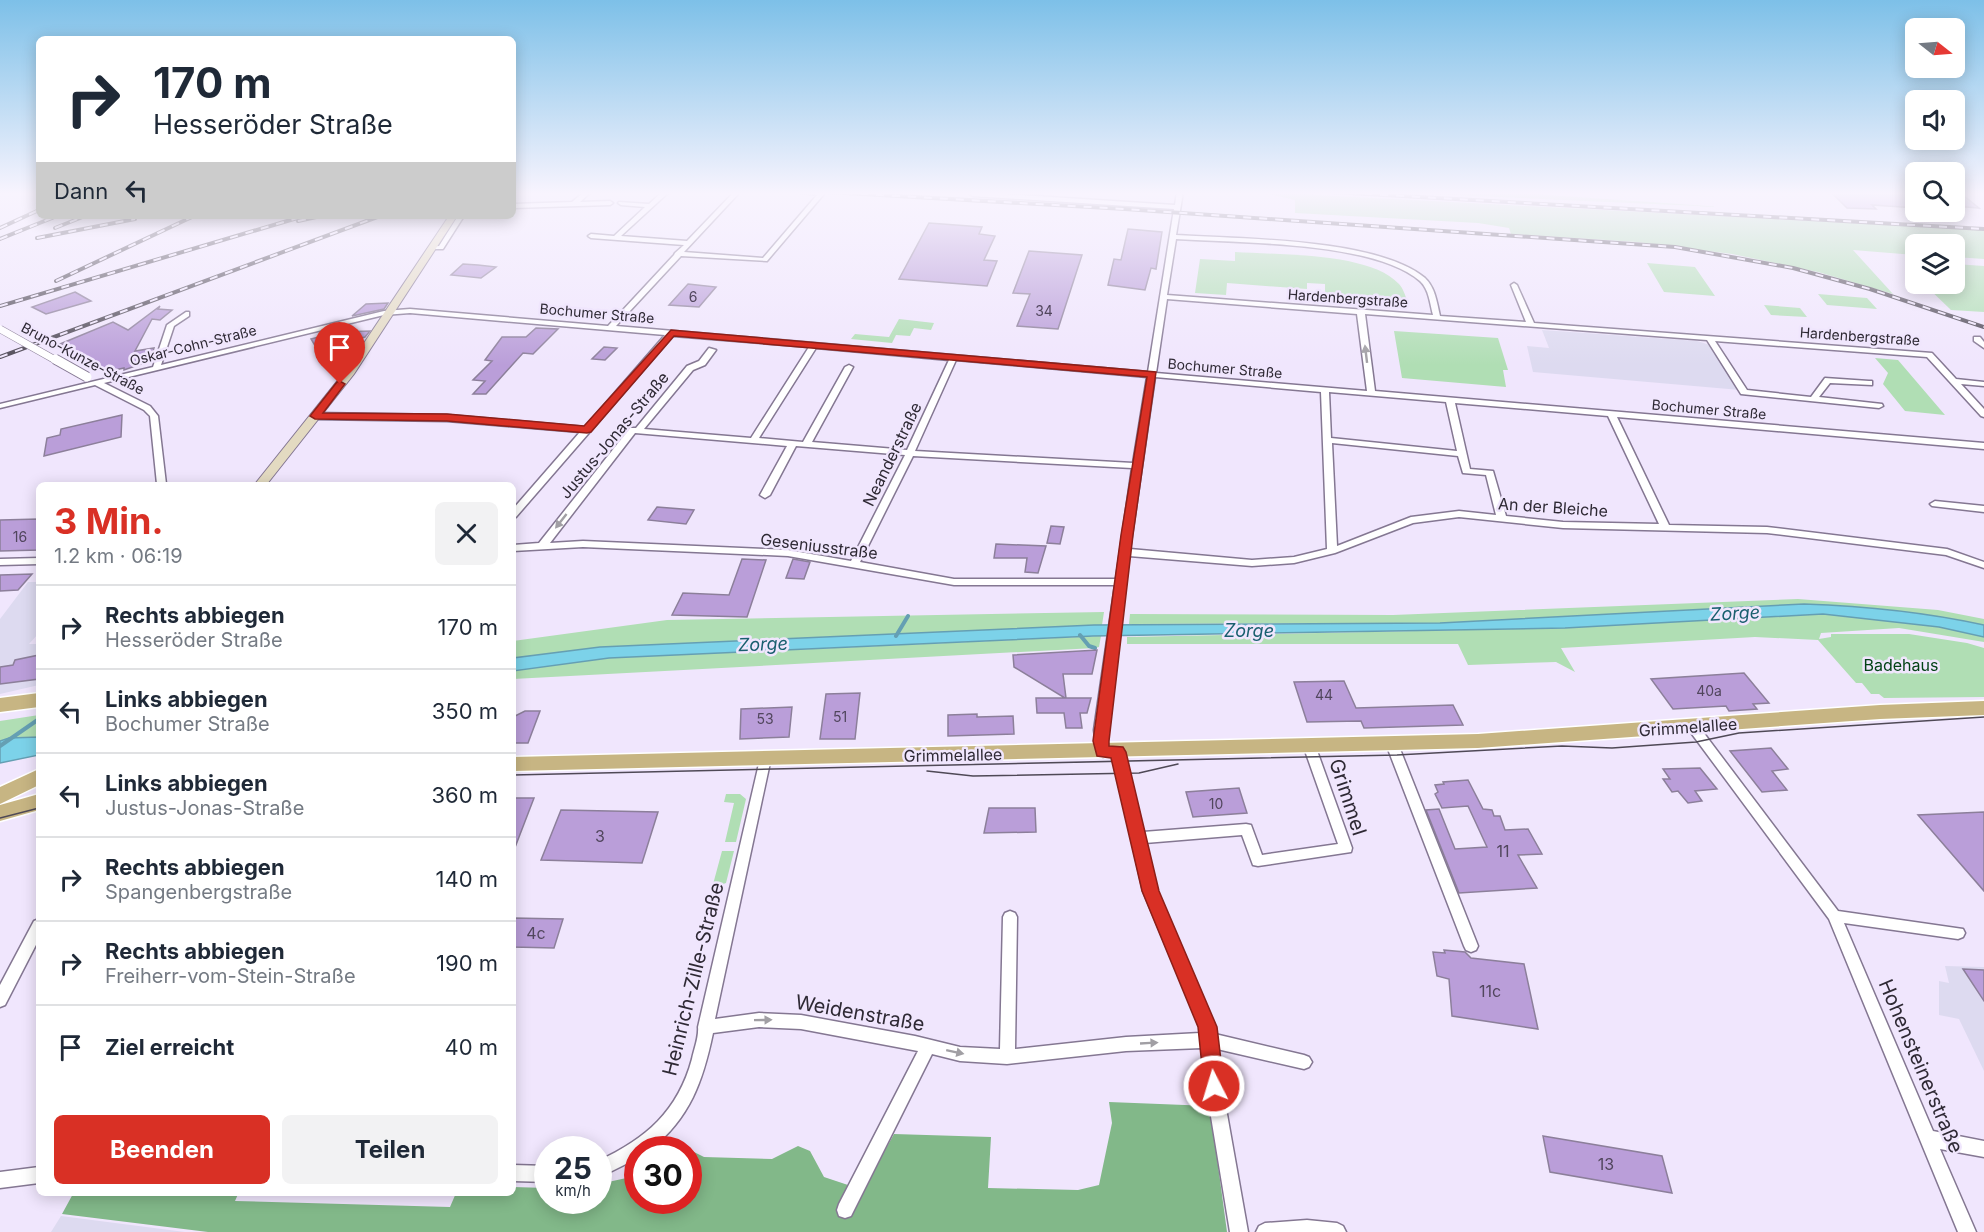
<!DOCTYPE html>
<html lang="de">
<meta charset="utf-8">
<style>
:root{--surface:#fff;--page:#f2f2f3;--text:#1f2937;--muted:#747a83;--line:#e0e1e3;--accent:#d93025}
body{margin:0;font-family:Inter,sans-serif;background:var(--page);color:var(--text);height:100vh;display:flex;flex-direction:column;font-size:22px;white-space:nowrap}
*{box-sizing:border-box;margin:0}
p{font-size:20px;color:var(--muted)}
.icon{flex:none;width:33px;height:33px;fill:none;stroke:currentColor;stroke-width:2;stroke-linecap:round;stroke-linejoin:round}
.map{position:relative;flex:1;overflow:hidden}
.sheet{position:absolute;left:36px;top:482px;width:480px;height:714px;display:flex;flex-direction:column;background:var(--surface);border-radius:9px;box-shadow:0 3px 15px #0003}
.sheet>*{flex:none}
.top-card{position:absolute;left:36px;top:36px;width:480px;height:183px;border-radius:9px;box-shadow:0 3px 15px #0003;background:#fff;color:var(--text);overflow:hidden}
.needle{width:39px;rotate:107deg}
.buttons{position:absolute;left:1905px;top:18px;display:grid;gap:12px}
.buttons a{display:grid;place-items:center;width:60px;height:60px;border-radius:9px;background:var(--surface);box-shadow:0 3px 15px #0003;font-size:30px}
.speed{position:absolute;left:534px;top:1136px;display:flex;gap:12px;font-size:30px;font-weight:700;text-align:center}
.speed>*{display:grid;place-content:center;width:78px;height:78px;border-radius:50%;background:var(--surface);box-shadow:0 3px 15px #0003;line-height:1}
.speed small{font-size:15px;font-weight:400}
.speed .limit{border:9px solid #d22;background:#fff;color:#111}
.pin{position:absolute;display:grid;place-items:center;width:51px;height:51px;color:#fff;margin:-62px -26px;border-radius:50% 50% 50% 0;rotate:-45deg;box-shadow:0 0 6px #0007}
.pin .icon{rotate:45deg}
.me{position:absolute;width:66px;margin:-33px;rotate:355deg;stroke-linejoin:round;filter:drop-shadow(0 0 4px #0008)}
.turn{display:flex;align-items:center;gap:21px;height:126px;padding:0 18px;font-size:27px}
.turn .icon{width:78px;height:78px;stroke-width:2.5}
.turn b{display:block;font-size:42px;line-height:51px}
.then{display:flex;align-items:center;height:57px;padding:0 18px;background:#0003;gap:12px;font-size:22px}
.round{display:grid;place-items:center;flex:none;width:63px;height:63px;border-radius:9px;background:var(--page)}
.headline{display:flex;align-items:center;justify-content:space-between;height:102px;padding:0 18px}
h1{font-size:36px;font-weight:700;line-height:45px;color:var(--accent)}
.primary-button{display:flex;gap:12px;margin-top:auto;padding:12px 18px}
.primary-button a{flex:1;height:69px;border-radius:9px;background:var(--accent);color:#fff;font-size:24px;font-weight:700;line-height:69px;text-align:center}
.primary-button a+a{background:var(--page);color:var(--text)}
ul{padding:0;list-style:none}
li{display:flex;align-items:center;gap:18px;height:84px;padding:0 18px;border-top:2px solid var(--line)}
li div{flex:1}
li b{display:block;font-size:22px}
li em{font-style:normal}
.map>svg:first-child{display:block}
</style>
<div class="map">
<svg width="1984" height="1232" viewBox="0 0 1984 1232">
<rect width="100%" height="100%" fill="#f0e6fd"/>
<path fill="#dddaf0" d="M1542,330l155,11 13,4 30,45 -207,-18 -6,-26 22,2z
M28,582h11v51l-10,11h10v41l-39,9v-75z
M1945,966l39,1v104l-25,-52 -20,-4v-34l10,2z
M61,1216l124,16h-134z"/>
<path fill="#b0deb4" d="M1260,192l724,38v29l-29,-2 -1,-13h-38l-1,11 -62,-5 40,44 -75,-22 -86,-18 -95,-12 -126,-8 -2,-6 -31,-5 -183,-10v-13z
M1384,192h123l215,15z
M1235,252c43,3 135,0 164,32 4,4 6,11 8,16l-82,-6v-10l-18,-1v6l-80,-6 -1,12 -31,-2 5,-34 35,2z
M1647,263l48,4 20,29 -51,-4z
M1955,264l29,2v46l-33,-2 -27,-26h30z
M1818,294l49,4 10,11 -50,-4z
M1764,305l36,3 7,9 -36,-2z
M899,319l35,4 -3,7 -17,-2 -4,8 -14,-1 -4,8 -41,-4 4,-5 34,3z
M1394,331l104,7 10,32h-5l3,17 -104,-9z
M1875,358l23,2 47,55 -40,-4 -22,-27 5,-11z
M1798,599l140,11 46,9v6c-60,-13 -119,-19 -180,-21l-364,19 -311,1 1,-10 263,1z
M1104,612l-2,13 -502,22 -87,11v-17l154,-21z
M1823,614l116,13 45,10v5l-85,-14 -78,5 -2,6 12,-2v-3h78l58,9 17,5v49l-100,1 -5,-4h-8l-9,-11h-6l-38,-43 -63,-3 -194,11 14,24 -19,-10 -88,3 -10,-21h-331v-7l438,-9z
M1101,636l-2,11 -4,1 -582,31v-8l96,-13z
M39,715l-1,22 -29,1 -9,3v-20z
M726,794h14l6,5 -10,43h-11l9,-39 -10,-1z
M722,851h12l-8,32 -14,5z"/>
<path fill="#82b889" d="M1109,1102l101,4 17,126h-1019l-146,-18 12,-22h165l-4,9 215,6 6,-14 57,-1v-5l34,1 1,12h50l1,-16 32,-7 6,-5 1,28h50v-51l16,8 68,2 26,-13 12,5 14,26 39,13 31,-56 97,3 -3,51 90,2 21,-5 13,-62z"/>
<path fill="#7cd2e9" stroke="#659fb3" stroke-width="1.5" d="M1804,604c61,2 120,8 180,21v12l-45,-10 -116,-13 -258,14 -472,8 -484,22 -96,13v-13l87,-11 494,-22 346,-2z
M39,737v18l-39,8v-22l9,-3z"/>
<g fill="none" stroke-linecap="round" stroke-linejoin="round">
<path stroke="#659fb3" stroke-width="4" d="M1080,635l9,11 6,2
M896,636l12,-20
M0,746l39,-27"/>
</g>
<path fill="#ba9ed9" stroke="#8c7f9a" stroke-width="1.5" d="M1831,192h85v16l-44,-3 4,4 -29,-1z
M1954,192h5l20,16 -25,-2z
M929,223l53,4 -3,7 16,2 -11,24 13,1 -10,25 -88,-7z
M1128,229l34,3 -6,37 -5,-1 -6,22 -37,-5 6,-26 7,1z
M1029,251l53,4 -24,74 -41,-3 13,-32 -17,-1z
M463,264l15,1 18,2 -15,11 -30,-3z
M688,284l28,3 -17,20 -30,-2z
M75,292l16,9 -45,13 -14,-7z
M388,303l-4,6 -32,7 14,-12z
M160,306l-2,3 14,1 -12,10 -8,-1 -17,32 19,-3 -4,13 -26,9v-2l-18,4 -46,-26 3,-1 -3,-1 53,-22 15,8z
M536,328l22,1 -25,25 -10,-1 -37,41h-13l12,-13 -12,-1 19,-19 -7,-1 17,-23h24z
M370,331l-5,6 -7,2 -16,22 -13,1 15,-19 -27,6 -6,-10 27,-7z
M604,347l13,1 -12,12 -13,-1z
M122,415l-1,22 -77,19 3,-18 13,-3 1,-6z
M657,507l37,3 -8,14 -38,-4z
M39,519v31l-39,1v-31z
M1051,526l13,1 -4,17 -13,-1z
M996,544l50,2 -8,27 -13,-1 2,-14h-33z
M742,559l24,1 -19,57 -75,-2 11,-22 46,2z
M793,559l17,3 -6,17 -18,-1z
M32,574l-14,16 -18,1v-16z
M1097,650l-5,24h-29l3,24h25l-4,15h-7l2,15h-16l-2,-15h-27l-1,-15h29l-51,-31 -1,-12z
M39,655v24l-39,5v-17l13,-2 2,-5z
M1744,673l25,30 -16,1 4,5 -28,2 -3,-5 -53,3 -22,-30z
M1344,681l12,27 97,-3 10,20 -99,3 -3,-7 -54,1 -13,-40z
M860,693l-5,46h-35l6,-45z
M792,707l-3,30 -49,2 1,-30z
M525,711h15l-12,32h-15v-26z
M977,714v3l36,-1 1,18 -66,2v-21z
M1771,748l17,21 -16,2 15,19 -25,2 -32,-41z
M1700,768l17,21 -22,2 7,10 -14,2 -10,-12 -6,1 -9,-13h7l-7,-10z
M1468,780l15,29 9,1 2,6h6l5,14 23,-1 14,25 -24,1 19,33 -78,5 -33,-83 13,-1 16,40 32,-2 -19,-41 -26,2 -7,-14 3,-2 -3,-7 9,-1 -1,-2z
M1239,788l8,25 -54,4 -7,-25z
M513,798h21l-20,52h-1z
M989,808h46l1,24 -52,1z
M561,810l97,2 -16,51 -101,-3z
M1984,812v79l-66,-76z
M513,918l50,1 -9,29 -41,-1z
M1444,950l21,2 6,6 53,6 14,65 -86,-13 -3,-37 -12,-3 -4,-24 12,1z
M1963,969l21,1v31z
M1543,1136l119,20 10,37 -122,-21z"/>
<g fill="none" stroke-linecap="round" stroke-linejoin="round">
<defs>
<path id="minor" d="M584,192h7l-11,10 30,-1 3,2 -3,2 -97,3v-4l59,-2z
M662,192h7l-48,44 66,5 47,-49h6l-56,60 79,6 54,-63 -22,-3h26l3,2 -57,67 -86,-5 -65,70 532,46 26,-163 -201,-13 -3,-2 3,-2 202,13 2,-13h6l-7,43c63,4 201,3 249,43 10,9 12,25 15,38l86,6 -15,-37 3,-2 3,2 17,38 398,30 24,26 28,3v4l-23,-2 23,25v8l-3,-1 -54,-59 -212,-16 32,49 64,7 14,-19 44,3h3v4l-42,-2 -11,14 63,7 1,2 -4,2 -138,-14 -34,-54 -342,-26 10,77 609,52v6l-367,-32 52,108 98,2 180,22 37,13v6l-38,-13 -179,-22 -204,-5 -104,-11 -46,6 -78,30 -41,10 -42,3 -123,-10 -23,174 3,22 -2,3 -4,2 -4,-2 -2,-3 -3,-22 21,-145h-161l-166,-29 -205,-9 -70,4v-6l26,-2 91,-115h6l51,-62 12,-5 10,-13 7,2 -11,15 -12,5 -49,59 107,9 58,-91 -136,-11 -157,181 -3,1v-9l67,-77 -133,-11 -132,-2 -4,-3 4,-3 132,2 138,12 80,-92 -255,-22 -26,2 -280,68 46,23 8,10 8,68h-9l-7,-68 -6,-6 -49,-25 -95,23v-4l153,-37 14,-42 19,-13h3v4l-15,10 -13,39 223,-54 26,-2 198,17 66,-71 1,-2 9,-8 -93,-7 -3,-2 3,-2 23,2 31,-29 -24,-2 -3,-2 1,-1 30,2zM1176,239c61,4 198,2 244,42 9,8 10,23 13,34l-266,-20zM1167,299l190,15 10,77 -211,-18zM816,348l133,12 -42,90 -95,-8 41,-75 -4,-2 -4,2 -42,75 -44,-4zM956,360l191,17 -14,86 -218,-12zM1155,377l166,15 6,157 -33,8 -42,3 -122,-11zM1329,392l117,10 11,49 -126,-13zM1455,403l153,13 51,108 -96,-2 -57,-6 -13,-45 -23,-2zM635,433l152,13 -27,49 5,3 5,-3 26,-49 109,9 -54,106 -63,-11 -205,-9 -33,2zM1332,443l126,13 5,17 23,2 10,40 -37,-4 -48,6 -74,29zM913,456l219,12 -16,111h-162l-94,-17z
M458,216h6l-21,33h-13v-2l9,-1z
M1974,337h6l4,5v6l-10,-7z
M1935,501l49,5v6l-52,-6 -2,-2z
M39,558v6l-39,1v-6z
M1693,723l4,1 141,187 125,18 2,4 -2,4 -5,2 -114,-16 89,208 51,10v16l-44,-8 36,83h-18l-129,-313 -140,-189 -2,-3 2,-3z
M1392,740l4,1 2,3 80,202 -2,4 -5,2 -5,-2 -2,-4 -78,-202 2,-3z
M1309,741l4,1 2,3 37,103 -1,4 -93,14 -5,-1 -11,-30 -97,8 12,48 57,136 1,7 89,21 5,2 3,5 -3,5 -5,2 -87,-20 5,37 26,146h-18l-24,-146 -4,-38 -76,3 -119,13 -47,-3 -28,-7 -81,162 -6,2 -6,-2 -2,-6 2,-6 79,-153 -117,-22 -42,-2 -46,6c-10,48 -23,85 -62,116h-13v9l-40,20v-17c48,-22 80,-50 94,-102 2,-10 7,-22 6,-32l63,-272 4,-2 4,2 2,3 -56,261 44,-6 42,2 114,21 45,11 40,2 3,-132 2,-4 5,-2 5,2 2,4 -2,132 111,-12 74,-4v-6l-57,-136 -31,-140 2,-3 4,-2 4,2 2,3 19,81 103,-8 5,1 11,30 76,-11 -35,-99 2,-3z
M39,919v20l-34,66 -5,2v-22l34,-64z
M513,1165l35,1v16l-35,-1z
M39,1167v16l-39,5v-16z
M1307,1220l30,3 6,3 3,6h-90l3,-6 6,-3z"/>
<path id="secondary" d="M449,216h8l-103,158 -87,110h-12l91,-114z"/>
<path id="primary" d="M39,693v14l-39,5v-14z
M1984,701v14l-104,4 -402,29 -965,23v-14l965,-23 402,-29z
M39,769v16l-39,19v-17z
M39,794v16l-39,11v-16z"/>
</defs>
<use href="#minor" stroke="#847792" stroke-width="3"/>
<use href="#secondary" stroke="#847792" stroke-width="2"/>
<use href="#primary" stroke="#fff" stroke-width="3"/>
<use href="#minor" fill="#fff" fill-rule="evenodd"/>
<use href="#secondary" fill="#e3dac1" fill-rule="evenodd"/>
<use href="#primary" fill="#c7b583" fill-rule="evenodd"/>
<path stroke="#4f4956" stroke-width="1.5" d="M927,771l46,5 166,-3 39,-9
M513,775l884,-20 165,-9 50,2 84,-6 43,-9 245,-16
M0,818l39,-10"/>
<defs>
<path id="rail" d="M828,192l297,17 550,38 118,21 77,21 114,38
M1332,192l652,37
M298,221l23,-5
M0,228l39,-18
M55,228l30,-12
M37,238l98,-19
M0,239l57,-23
M56,281l138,-65
M0,306l304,-90
M0,357l380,-141"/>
</defs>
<use href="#rail" stroke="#4f4956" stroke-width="4"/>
<use href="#rail" stroke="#f0e6fd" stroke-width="2" stroke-dasharray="8" stroke-linecap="butt"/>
<defs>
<path id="minor-bridge-far1" d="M0,329l57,32"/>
<path id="minor-bridge" d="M55,359l32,18"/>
</defs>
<use href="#minor-bridge-far1" stroke="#847792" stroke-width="8" stroke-linecap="butt"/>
<use href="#minor-bridge" stroke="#847792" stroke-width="11" stroke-linecap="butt"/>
<use href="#minor-bridge-far1" stroke="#fff" stroke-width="7"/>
<use href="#minor-bridge" stroke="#fff" stroke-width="9"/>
</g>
<defs><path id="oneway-solid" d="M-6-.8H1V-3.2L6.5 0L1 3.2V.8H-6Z" transform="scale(1.5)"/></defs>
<g fill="#a19fa4">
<use href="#oneway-solid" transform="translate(1366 354) rotate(-97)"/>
<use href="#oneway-solid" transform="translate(561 521) rotate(128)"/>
<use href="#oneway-solid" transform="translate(763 1020) rotate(-1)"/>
<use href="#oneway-solid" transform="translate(1149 1043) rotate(-3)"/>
<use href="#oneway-solid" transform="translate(955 1052) rotate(12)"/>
</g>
<linearGradient id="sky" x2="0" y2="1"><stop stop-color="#7dc0e8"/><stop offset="0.53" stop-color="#f8f4fe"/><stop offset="1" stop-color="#f8f4fe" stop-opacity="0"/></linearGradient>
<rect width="1984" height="365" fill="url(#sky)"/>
<path fill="#d93025" stroke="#8d1f18" stroke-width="1.5" d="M671,330l485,42 -23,163 -24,206v5l14,1 3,5 33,139 58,136 7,59 -3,8 -7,2 -7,-2 -3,-8 -6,-59 -56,-136 -31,-133 -14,-2 -4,-15 28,-206 26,-158 -473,-41 -83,96 -4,1 -140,-12 -132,-2 -5,-3 27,-34 3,-1 5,3 -22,29 124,1 137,12z"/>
<g text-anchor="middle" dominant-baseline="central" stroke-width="5" stroke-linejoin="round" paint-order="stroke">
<g font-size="14" fill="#51465d">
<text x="693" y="296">6</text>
<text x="1044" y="310">34</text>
<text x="20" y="536">16</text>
<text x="1709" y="690">40a</text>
<text x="1324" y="694">44</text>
<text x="840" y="716">51</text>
<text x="765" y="718">53</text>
<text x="1216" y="803">10</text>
</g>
<g font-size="14" fill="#2e2934" stroke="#f0e6fd">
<text transform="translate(1348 298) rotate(4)">Hardenbergstraße</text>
<text transform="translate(597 313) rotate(5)">Bochumer Straße</text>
<text transform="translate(1860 336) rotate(4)">Hardenbergstraße</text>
<text transform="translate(193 345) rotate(-14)">Oskar-Cohn-Straße</text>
<text transform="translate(83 358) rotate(28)">Bruno-Kunze-Straße</text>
<text transform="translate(1225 368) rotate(5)">Bochumer Straße</text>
<text transform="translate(1709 409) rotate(5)">Bochumer Straße</text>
</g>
<g font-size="16" fill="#2e2934" stroke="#f0e6fd">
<text transform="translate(614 435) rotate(-50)">Justus-Jonas-Straße</text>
<text transform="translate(892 454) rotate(-64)">Neanderstraße</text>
<text transform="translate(1553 507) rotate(4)">An der Bleiche</text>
<text transform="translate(819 546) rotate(7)">Geseniusstraße</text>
<text transform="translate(1688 727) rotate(-4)">Grimmelallee</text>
<text transform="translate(953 755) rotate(-1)">Grimmelallee</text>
</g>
<g font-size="16" fill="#034316" stroke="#f0e6fd">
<text x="1901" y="665">Badehaus</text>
</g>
<g font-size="16" fill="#51465d">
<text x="600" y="836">3</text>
<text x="1503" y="851">11</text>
<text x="536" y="933">4c</text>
<text x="1490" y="991">11c</text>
<text x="1606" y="1164">13</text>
</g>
<g font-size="18" font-style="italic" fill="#195f6f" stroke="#f0e6fd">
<text transform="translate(1735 613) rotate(-3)">Zorge</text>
<text x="1249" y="630">Zorge</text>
<text transform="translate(763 644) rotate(-2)">Zorge</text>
</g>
<g font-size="20" fill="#2e2934" stroke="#f0e6fd">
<text transform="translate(1348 797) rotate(72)">Grimmel</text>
<text transform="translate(693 979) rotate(-76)">Heinrich-Zille-Straße</text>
<text transform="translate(860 1013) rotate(10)">Weidenstraße</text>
<text transform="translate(1921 1066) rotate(67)">Hohensteinerstraße</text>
</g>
</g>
</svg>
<div class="buttons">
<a><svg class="needle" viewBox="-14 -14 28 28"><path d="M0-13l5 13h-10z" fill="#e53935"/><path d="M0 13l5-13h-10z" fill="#747a83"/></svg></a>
<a><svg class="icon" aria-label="sound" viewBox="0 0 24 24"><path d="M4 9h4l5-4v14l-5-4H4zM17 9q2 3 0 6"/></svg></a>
<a><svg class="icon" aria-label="search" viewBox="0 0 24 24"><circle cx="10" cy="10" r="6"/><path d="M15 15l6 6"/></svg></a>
<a><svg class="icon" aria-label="layers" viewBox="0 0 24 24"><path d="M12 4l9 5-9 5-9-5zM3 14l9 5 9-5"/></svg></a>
</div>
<div class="speed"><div>25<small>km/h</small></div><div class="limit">30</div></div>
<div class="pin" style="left:340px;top:384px;background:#d93025"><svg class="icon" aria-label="arrive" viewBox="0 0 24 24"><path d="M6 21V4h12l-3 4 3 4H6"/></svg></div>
<svg class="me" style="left:1214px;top:1086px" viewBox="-20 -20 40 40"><circle r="17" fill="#d93025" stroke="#fff" stroke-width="3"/><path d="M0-11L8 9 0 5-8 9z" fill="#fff"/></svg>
<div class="top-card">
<div class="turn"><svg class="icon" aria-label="right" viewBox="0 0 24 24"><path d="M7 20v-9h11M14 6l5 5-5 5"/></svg><div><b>170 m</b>Hesseröder Straße</div></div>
<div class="then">Dann<svg class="icon" aria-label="left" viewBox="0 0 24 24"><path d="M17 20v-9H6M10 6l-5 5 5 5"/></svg></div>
</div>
<section class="sheet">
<div class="headline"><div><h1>3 Min.</h1><p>1.2 km · 06:19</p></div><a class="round"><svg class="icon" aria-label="close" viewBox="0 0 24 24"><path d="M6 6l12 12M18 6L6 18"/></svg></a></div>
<ul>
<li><svg class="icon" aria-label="right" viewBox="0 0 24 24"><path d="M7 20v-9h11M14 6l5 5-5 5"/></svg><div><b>Rechts abbiegen</b><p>Hesseröder Straße</p></div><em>170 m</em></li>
<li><svg class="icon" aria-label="left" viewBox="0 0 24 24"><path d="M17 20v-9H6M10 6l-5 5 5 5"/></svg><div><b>Links abbiegen</b><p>Bochumer Straße</p></div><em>350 m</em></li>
<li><svg class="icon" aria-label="left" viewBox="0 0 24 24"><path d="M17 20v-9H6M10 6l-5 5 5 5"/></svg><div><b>Links abbiegen</b><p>Justus-Jonas-Straße</p></div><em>360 m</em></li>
<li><svg class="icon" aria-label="right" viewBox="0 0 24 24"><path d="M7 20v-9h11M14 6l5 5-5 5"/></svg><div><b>Rechts abbiegen</b><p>Spangenbergstraße</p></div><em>140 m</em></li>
<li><svg class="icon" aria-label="right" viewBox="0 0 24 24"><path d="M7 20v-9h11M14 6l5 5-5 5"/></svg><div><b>Rechts abbiegen</b><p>Freiherr-vom-Stein-Straße</p></div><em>190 m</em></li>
<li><svg class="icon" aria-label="arrive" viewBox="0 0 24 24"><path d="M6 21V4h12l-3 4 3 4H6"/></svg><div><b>Ziel erreicht</b></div><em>40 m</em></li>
</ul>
<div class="primary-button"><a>Beenden</a><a>Teilen</a></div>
</section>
</div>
